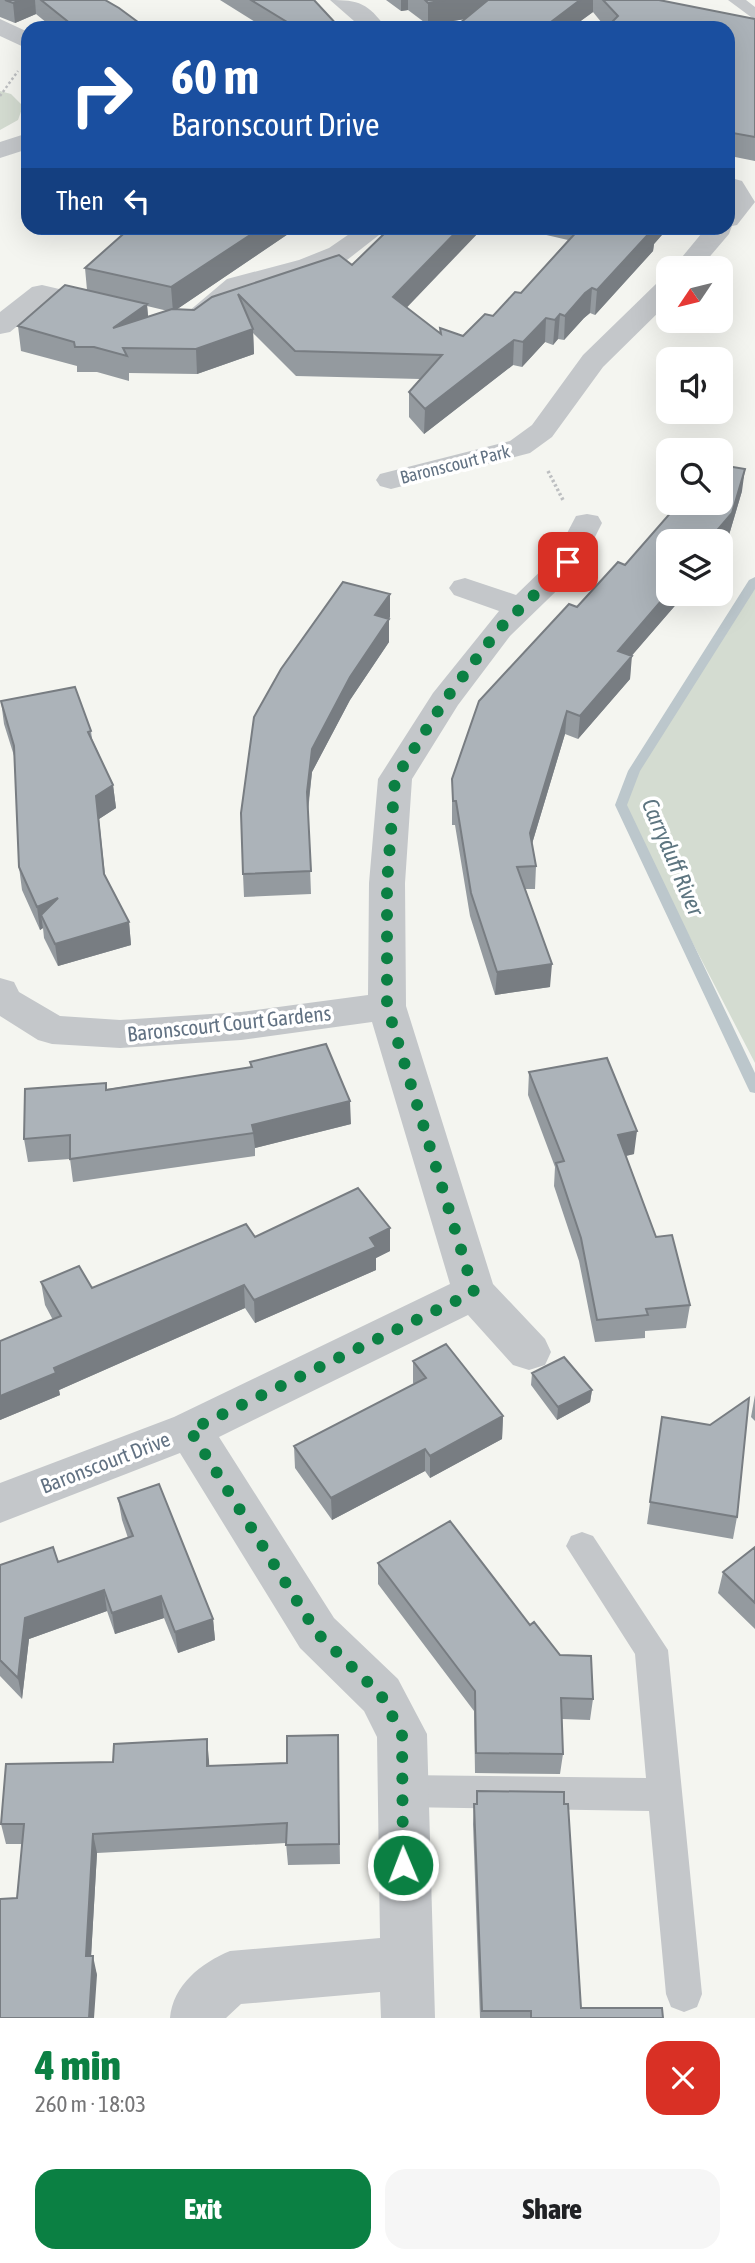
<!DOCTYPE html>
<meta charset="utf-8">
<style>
:root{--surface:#fff;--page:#f6f6f6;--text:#202124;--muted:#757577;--accent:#0b8043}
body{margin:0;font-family:"Asap Condensed",sans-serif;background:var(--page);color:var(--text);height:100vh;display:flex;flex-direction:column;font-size:26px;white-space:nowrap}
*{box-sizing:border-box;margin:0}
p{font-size:23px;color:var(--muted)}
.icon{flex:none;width:38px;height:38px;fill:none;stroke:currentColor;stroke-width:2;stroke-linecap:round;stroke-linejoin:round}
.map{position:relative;height:2018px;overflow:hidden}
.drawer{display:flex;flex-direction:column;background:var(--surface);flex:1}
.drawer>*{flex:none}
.top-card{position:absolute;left:21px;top:21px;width:714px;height:214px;border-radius:21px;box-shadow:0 7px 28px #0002;background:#1a4fa0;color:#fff;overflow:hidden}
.needle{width:46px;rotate:235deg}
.fabs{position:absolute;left:656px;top:256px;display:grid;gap:14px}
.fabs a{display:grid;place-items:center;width:77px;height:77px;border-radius:14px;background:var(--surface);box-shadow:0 7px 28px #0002;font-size:35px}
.pin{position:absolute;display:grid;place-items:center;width:60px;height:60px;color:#fff;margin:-30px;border-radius:14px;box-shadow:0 4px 10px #0006}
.me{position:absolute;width:77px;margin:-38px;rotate:359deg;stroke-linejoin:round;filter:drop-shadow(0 0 5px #0008)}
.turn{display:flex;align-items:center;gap:24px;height:147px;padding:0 35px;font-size:32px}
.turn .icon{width:91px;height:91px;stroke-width:2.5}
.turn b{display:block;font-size:49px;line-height:60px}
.then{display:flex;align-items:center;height:66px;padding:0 35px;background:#0003;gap:14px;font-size:26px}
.round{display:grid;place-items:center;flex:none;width:74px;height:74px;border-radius:21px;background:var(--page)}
.headline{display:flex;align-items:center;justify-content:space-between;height:119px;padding:0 35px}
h1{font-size:42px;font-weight:800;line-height:52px;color:var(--accent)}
.action{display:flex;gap:14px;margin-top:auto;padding:14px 35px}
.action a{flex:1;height:80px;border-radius:21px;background:var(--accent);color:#fff;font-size:28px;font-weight:800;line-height:80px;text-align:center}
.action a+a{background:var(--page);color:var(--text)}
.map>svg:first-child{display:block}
</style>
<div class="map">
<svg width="755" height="2018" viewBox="0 0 755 2018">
<rect width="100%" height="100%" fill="#f4f5f0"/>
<path fill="#d4dcd1" d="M0,91l11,3 12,12 -5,14 -18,10z
M755,580v483l-134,-258 13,-34z"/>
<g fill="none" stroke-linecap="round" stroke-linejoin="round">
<path fill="#bcc7cc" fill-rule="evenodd" d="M755,577v12l-115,182 -13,34 128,268v20l-5,-1 -2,-4 -133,-283 13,-34 121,-191z"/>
<path stroke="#bdbfc1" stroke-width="2.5" stroke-dasharray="2.5 2.5" stroke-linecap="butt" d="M0,96l18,-25"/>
<path stroke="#bdbfc1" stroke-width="3.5" stroke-dasharray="2.5 2.5" stroke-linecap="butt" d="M548,471l15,29"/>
<path fill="#c4c7ca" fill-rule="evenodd" d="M728,0h18l9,7v13z
M582,1532l11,4 75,114 34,344 -5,13 -13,5 -13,-5 -5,-13 -17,-183 -247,-4 -12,-4 -5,-12 5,-12 12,-4 244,3 -11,-124 -69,-108 5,-10z"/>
<path fill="#c4c7ca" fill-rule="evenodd" d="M330,0c29,0 38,3 56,28h-24z
M0,19l28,13v17l-28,-13z
M28,133v16l-28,9v-16z
M728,177l14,4 13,21 -18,23 -5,1 -3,8 -29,34h-27l33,-40h22z
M358,228h30l-41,32 -30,12 -70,19 -47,37h-20l-4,-6 51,-43 72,-19 30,-12z
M668,280v23l-65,64 -51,70 -22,16 -139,36 -11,-3 -4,-6 4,-6 130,-33 22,-16 51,-70 75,-73z
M42,285l73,17 4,6 -4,6 -10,2 -58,-14 -37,30 -10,2v-22l32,-25z
M587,514l11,2 4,7 -23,46 -69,67 -52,69 -46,74 -7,104 1,123 87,278 52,55 6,13 -6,13 -16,5 -16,-5 -45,-50 -249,122 115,181 64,61 29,55 8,284h-54l-1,-26 -139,12 -15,14h-56c3,-33 31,-55 60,-67l150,-13 -3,-201 -13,-26 -64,-63 -120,-195 -180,70v-40l174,-66 276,-133 -78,-262 -131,18 -121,8 -68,-4 -14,-4 -38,-24v-38l14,4 5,10 41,24 60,4 121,-8 127,-17 1,-112 9,-104 55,-86 66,-82 -45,-16 -5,-7 5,-7 11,-3 51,17 38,-37 22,-42z"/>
</g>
<path fill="#949a9f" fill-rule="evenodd" d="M0,0h105l41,28h-93l-17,-14 -21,9 -15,-6z
M220,0h94l26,28h-75z
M386,0h273l96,19v142l-25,-5 -2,2v-130h-122l-13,-16 -22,16h-117l11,-9 -37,6 -20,-15 -7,1z
M297,228l-120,81 17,1 145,-55 101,78 23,3 30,-20 28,-23 47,-53 -52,-12h152l-14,16 -1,7 -58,64 -5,-2 -6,5 -20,22 -6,-1 -5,6 -8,-3 -23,25 -9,-2 -89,69 -15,-17v-25l11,-13 -124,-3 -43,-43 1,21 -57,20 -68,-1v8l-32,-9h-20v-6l-56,-15 -3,-25 69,-36 -2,-22zM147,306l21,5 -20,6z
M742,491l-13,44 -8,10v-4h-53l18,52 -55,63 -1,23 -52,60 -13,-5 -33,110 4,22 -1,23h-10l25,98 -55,8 -25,-79 -15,-91h-3v-46l125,-172 48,-42z
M390,594v23l-1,2v23l-39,58 -38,72 -4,40 3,82 -67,3 -1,-23z
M1,701l90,30 1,8 21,46 3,23 -17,11 6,56 24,47 2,23 -73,21 -14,-28 -1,-10 -3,2 -18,-40 -3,-23 -4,-108 -11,-35z
M250,1062l101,62 -96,24v8l-182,26 -3,-23 -42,3 -4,-23 82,-56 1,6 144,-21z
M529,1072l105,82 -8,2 30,81 34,68 -4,23 -41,3v7l-50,4 -16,-81 -25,-75 1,-19 -27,-72z
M390,1228v23l-14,7v12l-121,53 -10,-15 -186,82 1,5 -60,25v-79l53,-21 -8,-15 -4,-23 51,6 163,-51z
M413,1361l90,55 -1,23 -72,39 -5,-7 -93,49 -37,-52 -1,-22 120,-62 -1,-1z
M532,1373l60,17 -2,12 -33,18 -26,-35z
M755,1395v26l-4,-4z
M662,1417l48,8 27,92 -4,22 -86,-15z
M118,1498l95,121 2,21 -37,13 -14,-35 -49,16 -8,-23 -78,28 -7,60 -22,-23v-111l58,-3 70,-24 -6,-18z
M755,1547v82l-37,-36 5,-21z
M378,1563l152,62 63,74 -3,21 -28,-1 1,35 -3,20 -85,-1 -1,-62 -96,-127z
M338,1735l2,129 -52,1 -2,-22 -189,10 -6,103 6,19 -80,-77 5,-54h-16l-5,-20 208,-64v6l78,-3z
M477,1791l87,13 17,204 82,10h-183l-7,-194 1,-20h2z"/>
<path fill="#787d82" d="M20,0h15l1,14 -21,9 -2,-20z
M401,0h7v10l-7,1z
M445,0h53l-1,14 -69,11v-22z
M580,0h13v12l-22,16h-28z
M733,133l-3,23 -2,2v-20z
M261,228h36l-124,84 -2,-25z
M460,228h23l-90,94v-25z
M651,228h17l-14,16 -1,7 -58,64 2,-25z
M592,288l-2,25 -6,5 -20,22 1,-24 20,-23z
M147,304l2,24h-36z
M560,314l-2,25 -5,6 2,-25z
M546,318l-1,24 -23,25 1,-25z
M253,329l1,25 -57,20 -1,-25z
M514,340l-1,25 -89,69 1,-25z
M745,469l-3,22 -13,44 -8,10v-4h-13z
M668,593h18l-70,81 2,-23z
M390,594v23l-15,21v-23z
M389,619v23l-39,58 -38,72 -5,43v-23l5,-43 38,-72z
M632,656l-2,23 -52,60 2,-23z
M567,711l-2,23 -37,123 2,-24z
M113,785l3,23 -17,11 -3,-23z
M58,898l-17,17 2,13 -3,2 -3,-23z
M129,922l2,23 -73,21 -3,-22z
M552,964l-2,23 -55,8 2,-23z
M350,1101l1,23 -96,24 -3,-23z
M637,1131l-3,23 -18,4 2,-23z
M390,1228v23l-14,7v12l-121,53 -1,-23 116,-62z
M244,1285l1,23 -186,82 1,5 -60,25v-24l54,-28z
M592,1390l-2,12 -33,18 1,-13z
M503,1416l-1,23 -72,39v-22z
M425,1449v22l-93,49 -1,-22z
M104,1590l3,21 -78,28 -7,60 -4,-21 7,-60z
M161,1596l3,22 -49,16 -3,-21z
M213,1619l2,21 -37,13 -3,-21z
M207,1739l2,21 1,26 -3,-20z
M93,1834l4,19 -7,122 -4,-19z
M93,1956l4,19 -3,43h-5z"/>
<path fill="#acb3b9" stroke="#787d82" stroke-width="2" d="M5,0h15l-7,3z
M41,0h64l14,8 27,20h-70z
M251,0h63l26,28h-43z
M425,0h20l-17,3z
M488,0h92l-37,28h-89z
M603,0h56l96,19v118l-22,-4 -5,5v-110h-122l12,-12z
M130,228h131l-90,59 -86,-19z
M390,228h70l-67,69 48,37 -1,-6 23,8 22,-22 8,2 22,-24 6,1 59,-65h74l-57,62 -5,-2 -7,5 -20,23 -5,-2 -5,6 -9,-2 -23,24 -9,-2 -89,69 -16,-17 33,-37 -147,-4 -57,-57 15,35 -57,20 -73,-1 4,8 -33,-9h-19l-1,-5 -56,-16 47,-41 82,19 -34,24 59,-19 22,1 18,-13 127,-42 13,10z
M721,465l24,4 -13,44 -24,28h-40v52l-50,58 14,5 -52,60 -13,-5 -37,122 6,33 -19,1 35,97 -55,8 -26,-79 -15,-92h-3l-1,-22 27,-78 90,-97 8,3 41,-45 7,3 55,-63h41z
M343,582l47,12 -15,21 14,4 -39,58 -38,72 -5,43 4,79 -68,3 -2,-61 13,-96 27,-48z
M75,687l16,44 -3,1 25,53 -17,11 8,78 25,48 -74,22 -14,-29 17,-17 -21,9 -18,-40 -5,-121 -13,-45z
M326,1044l24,57 -98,24 2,8 -184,26v-24l-46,4 1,-50 81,-6v7l146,-23 -2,-5z
M607,1058l30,73 -19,4 38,102 16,-2 18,70 -44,4 2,6 -51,5 -16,-82 -25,-75 8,-2 -35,-89z
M358,1188l32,40 -20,10 6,9 -122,53 -10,-15 -190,83 2,5 -56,23v-55l61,-25 -20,-34 38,-16 13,22 154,-64 9,13z
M446,1344l57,72 -73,40 -5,-7 -94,49 -37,-52 132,-68 -13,-17z
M564,1357l28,33 -34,17 -26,-34z
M749,1398l-12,119 -87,-15 12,-85 48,8z
M159,1484l54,135 -38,13 -14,-36 -49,17 -8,-23 -79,28 -7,60 -18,-18v-95l53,-18 5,15 75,-26 -15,-38z
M450,1521l80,104 4,-3 26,33 31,1 2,43 -32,-1 2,56 -87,-1 -1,-62 -97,-128z
M755,1547v56l-32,-31z
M338,1735l1,109 -53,1 1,-22 -194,11 -7,122h7l-4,62h-89v-119l17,-1 7,-74h-23l5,-60 107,-2 1,-18 93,-5v27l80,-3v-27z
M477,1791l87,1v12h4l13,204h81l1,10h-132v-7h-49l-8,-207h3z"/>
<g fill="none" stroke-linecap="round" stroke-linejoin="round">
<path stroke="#0b8043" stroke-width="12" stroke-dasharray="0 21.6" d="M403,1865l-1,-131 -21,-39 -64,-62 -127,-203 284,-138 -87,-286v-123l8,-104 50,-79 54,-71 69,-67"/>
</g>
<g text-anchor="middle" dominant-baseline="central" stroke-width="7" stroke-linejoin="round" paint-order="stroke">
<g font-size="18" fill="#627283" stroke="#fff">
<text transform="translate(455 464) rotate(-14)">Baronscourt Park</text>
</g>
<g font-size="21" fill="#627283" stroke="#fff">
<text transform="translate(229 1023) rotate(-6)">Baronscourt Court Gardens</text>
<text transform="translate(105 1462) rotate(-21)">Baronscourt Drive</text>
</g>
<g font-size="23" font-style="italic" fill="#5d7580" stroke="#fff">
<text transform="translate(673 857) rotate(67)">Carryduff River</text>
</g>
</g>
</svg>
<div class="fabs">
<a><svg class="needle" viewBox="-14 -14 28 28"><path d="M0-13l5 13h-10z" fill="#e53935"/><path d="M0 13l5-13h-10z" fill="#757577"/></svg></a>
<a><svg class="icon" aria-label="sound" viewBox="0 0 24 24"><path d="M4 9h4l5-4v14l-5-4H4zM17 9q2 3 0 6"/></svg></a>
<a><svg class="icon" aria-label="search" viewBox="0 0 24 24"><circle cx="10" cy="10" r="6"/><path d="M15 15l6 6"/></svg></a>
<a><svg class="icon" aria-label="layers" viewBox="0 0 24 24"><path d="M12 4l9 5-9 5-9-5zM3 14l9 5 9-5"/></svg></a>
</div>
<div class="pin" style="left:568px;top:562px;background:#d93025"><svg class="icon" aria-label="arrive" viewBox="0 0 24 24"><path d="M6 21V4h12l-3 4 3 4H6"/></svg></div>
<svg class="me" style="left:403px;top:1865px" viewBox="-20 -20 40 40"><circle r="17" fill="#0b8043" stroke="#fff" stroke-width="3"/><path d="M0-11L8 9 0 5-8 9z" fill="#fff"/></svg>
<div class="top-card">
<div class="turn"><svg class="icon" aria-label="right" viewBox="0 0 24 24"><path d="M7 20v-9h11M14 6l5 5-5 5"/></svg><div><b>60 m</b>Baronscourt Drive</div></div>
<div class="then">Then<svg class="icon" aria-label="left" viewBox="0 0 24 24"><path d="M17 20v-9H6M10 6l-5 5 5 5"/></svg></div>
</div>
</div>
<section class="drawer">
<div class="headline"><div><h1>4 min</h1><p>260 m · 18:03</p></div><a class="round" style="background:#d93025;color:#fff"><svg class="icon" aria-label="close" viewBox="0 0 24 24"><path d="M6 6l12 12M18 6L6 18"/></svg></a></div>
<div class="action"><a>Exit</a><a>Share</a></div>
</section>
